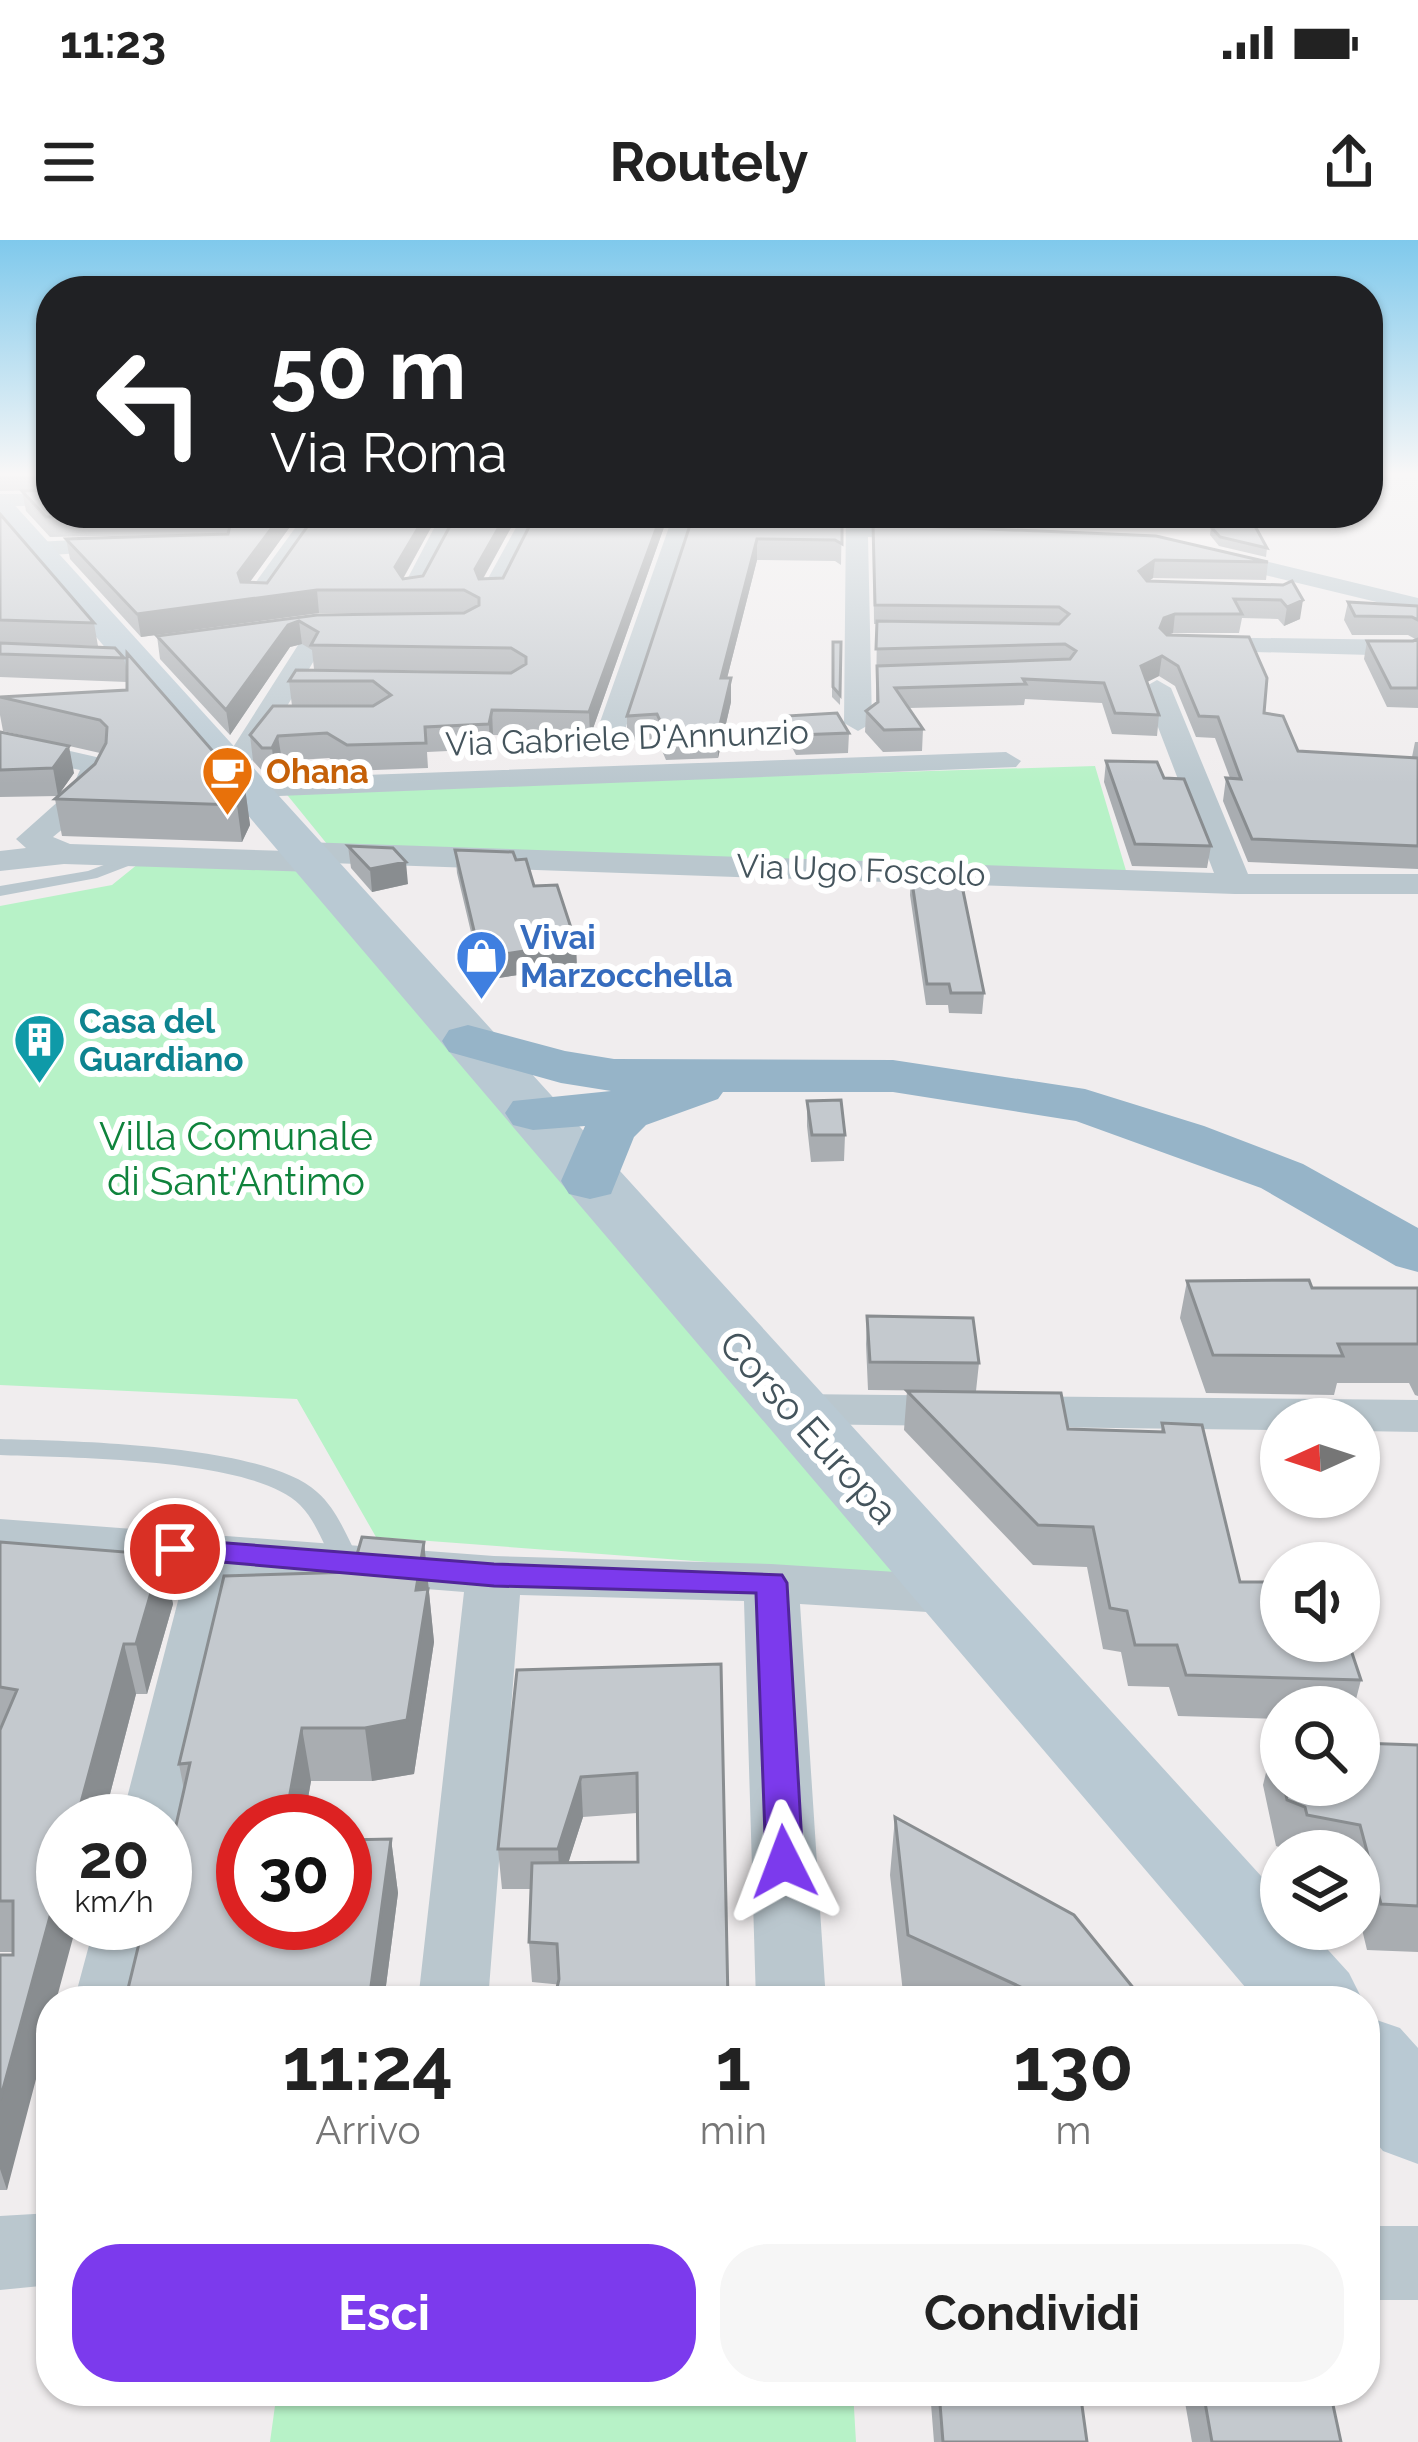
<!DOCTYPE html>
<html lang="it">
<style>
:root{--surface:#fff;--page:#f6f6f6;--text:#222;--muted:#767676;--accent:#7c3aed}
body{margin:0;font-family:Raleway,sans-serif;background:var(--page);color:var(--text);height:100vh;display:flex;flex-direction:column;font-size:45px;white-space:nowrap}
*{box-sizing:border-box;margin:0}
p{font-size:39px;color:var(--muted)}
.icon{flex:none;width:66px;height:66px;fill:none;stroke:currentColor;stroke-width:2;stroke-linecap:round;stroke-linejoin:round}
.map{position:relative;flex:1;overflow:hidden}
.drawer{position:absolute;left:36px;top:1746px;width:1344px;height:420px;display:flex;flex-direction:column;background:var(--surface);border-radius:48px;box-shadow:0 3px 9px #0004}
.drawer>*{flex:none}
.top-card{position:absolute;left:36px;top:36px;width:1347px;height:252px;border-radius:48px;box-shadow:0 3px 9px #0004;background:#202124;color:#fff;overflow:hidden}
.needle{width:78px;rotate:267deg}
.tools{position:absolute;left:1260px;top:1158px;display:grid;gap:24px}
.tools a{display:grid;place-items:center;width:120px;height:120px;border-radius:50%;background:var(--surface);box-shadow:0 3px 9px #0004;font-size:60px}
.speed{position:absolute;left:36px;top:1554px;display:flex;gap:24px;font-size:60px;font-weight:700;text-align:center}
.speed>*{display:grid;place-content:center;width:156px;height:156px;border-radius:50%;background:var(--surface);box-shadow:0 3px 9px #0004;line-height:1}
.speed small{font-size:30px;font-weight:400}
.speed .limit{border:18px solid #d22;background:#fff;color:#111}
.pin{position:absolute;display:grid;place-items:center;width:102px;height:102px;color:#fff;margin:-51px;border:6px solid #fff;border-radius:50%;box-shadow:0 3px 12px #0007}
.me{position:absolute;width:132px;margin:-66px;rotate:357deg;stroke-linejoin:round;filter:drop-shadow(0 0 9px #0008)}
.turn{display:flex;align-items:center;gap:42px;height:252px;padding:0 36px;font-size:54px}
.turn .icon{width:156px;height:156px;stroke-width:2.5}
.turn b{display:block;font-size:84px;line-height:102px}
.eta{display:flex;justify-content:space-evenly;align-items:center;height:204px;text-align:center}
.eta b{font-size:72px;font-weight:700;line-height:84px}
.primary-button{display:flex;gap:24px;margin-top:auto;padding:24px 36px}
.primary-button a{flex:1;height:138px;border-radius:48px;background:var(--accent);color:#fff;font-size:48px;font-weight:700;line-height:138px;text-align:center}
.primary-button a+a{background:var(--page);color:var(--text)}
.status{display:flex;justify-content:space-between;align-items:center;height:84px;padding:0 60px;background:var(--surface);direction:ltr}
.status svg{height:33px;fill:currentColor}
header{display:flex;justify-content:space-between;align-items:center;height:156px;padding:0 36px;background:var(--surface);font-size:54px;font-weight:700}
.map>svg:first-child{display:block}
</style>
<div class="status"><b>11:23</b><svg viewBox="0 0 49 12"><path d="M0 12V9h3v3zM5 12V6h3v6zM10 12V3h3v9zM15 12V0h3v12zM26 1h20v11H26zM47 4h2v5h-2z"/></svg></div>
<header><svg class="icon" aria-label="menu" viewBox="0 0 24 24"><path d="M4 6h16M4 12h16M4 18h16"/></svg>Routely<svg class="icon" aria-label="share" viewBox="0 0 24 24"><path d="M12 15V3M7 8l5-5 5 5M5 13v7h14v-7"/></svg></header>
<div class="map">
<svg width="1418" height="2202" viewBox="0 0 1418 2202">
<rect width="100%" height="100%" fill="#f0edee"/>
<path fill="#b7f2c7" d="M1095,526l32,108 -800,-30 -43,-53z
M138,624l159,5 611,708 -532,-40 -79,-138 -297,-14v-479l112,-21z
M277,2151h576l3,51h-586z"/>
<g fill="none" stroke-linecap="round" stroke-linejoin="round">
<path fill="#bac7ce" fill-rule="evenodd" d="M143,610l8,5 -2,3 -52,20 -97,18v-10l88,-15z
M0,1199c72,2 265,5 317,53 21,18 31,48 44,71l-4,7h-20c-12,-21 -20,-48 -37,-65 -48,-48 -232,-47 -300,-50z"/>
<path fill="#bac7ce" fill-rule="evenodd" d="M0,254h51v12h-51z
M306,273h22l-62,89h-18l-3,-5z
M442,273h22l-43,83h-16l-4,-5z
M524,273h22l-46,85h-16l-4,-5z
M674,273h22l-74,226 -4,6h-20l-4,-6z
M846,273h22v11l67,2 11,7 -11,7 -67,-3 4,186 -14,8 -14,-8z
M133,297l11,7 -3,5 -105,7 -11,-7 11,-7z
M1207,307l211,51v14l-219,-53 -3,-5z
M1190,397l218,3 9,3 1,9 -10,4 -227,-6 -4,-5 4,-5z
M309,399l13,8 -65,110 -16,12h-20l-5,-6 14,-11 70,-110z
M1157,440l14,8 77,186h170v20h-183l-906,-31 -16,9 -249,-8 -64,7v-20l26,-3 -10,-9 55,-49 9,-20 -80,-17v-18l105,24 5,6c-2,34 -33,52 -57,72l17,7 218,7 16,-9 910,31 -71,-185z
M1006,512l15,9 -5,6 -765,30 -15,-9 15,-9z
M793,1154l625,6v32l-59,-1v-12h-78v11l-488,-6 -18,-4 -7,-11 7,-11z
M0,1279l494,37 277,8 188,12 20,5 8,14 -8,14 -20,5 -159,-10 26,397h-70l-12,-400 -224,-6 -32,406h-70l46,-409 -224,-18 -55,247 -10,17 -10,4v-21h-44l65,-251 -186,-15z
M95,1683h66l-17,78h-70z
M51,1973v72l-51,5v-74z
M1365,1986h53v74h-53z"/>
<path fill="#b9c9d3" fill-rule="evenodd" d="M0,257l10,3 1271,1398v31h28l40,44 14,28h-106l-1257,-1477z
M1365,1776l35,12 18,20v116l-35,-13 -18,-21z"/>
<path fill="#96b4c8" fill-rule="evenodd" d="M468,785l97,26 49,8 279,1 192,29 119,37 99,38 115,64v44l-22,-6 -135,-78 -185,-67 -183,-29h-170l-5,7 -72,26 -12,12 -23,57 -21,5 -21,-5 -8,-13 24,-55 -52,4 -20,-5 -8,-12 8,-12 98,-10 -50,-8 -112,-31 -7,-11 7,-11z"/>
</g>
<path fill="#a9adb1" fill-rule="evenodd" d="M0,236h51v37h249l-50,69 17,1 172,-70 -36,66 20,-3 96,-63 -36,66 20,-1 166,-65 -79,224 -97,-2 -3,14 -63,3 1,16 -79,3 -20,-13 -47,3 -7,13h-10l-12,-13 -3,-26 42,-29 -3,-25 223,-9 -198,-3 -2,-19 -10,-6 -12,3 -60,88 -70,-76 -3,-23 160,-21 148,-2h-146l-178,24 -71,-78 -4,-20 158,-5 -174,3 -24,-26 -4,-20 28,-1 -50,1z
M694,273h148l-1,52 -6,-4 -78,-1 -30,118h4v24l-13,56 -52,2 -9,-21 -30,2v-25z
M872,273h179l-1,13 -178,-6z
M0,274l94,109 4,23 -98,-3z
M873,284l395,38 -2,18 -113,-2 -4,3 134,4 17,34 -16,7 -6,-7 -36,-1 -3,15h-66l-6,2 97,78 34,38 114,6 3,-15h3v127l-170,-7 -25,-61 3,-23h4l-15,-40 -19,-1 -21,-51 -16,-10 -12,6 12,33 -2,21 -45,-2 -10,-31 -77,-4 -1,6 -115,3 14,21 -1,22 -39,1 -18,-20 1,-21 10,-8 1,-79h-3z
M1211,287l56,21 -1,9 -47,-11 -9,-11z
M1348,362l70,4v102l-31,-1 -23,-48 3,-18 50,-1 -9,-5h-56l-8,-15z
M841,402l-1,63 -8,-8v-46z
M0,403l124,15 3,13 118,117 5,37 -8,17 -180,-6 -7,-37 3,-3 -58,1v-65l74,41 -16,22 37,-31 5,-11 -97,-22 -3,-16v-18l127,-7v-8l-127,-5z
M786,476l63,17 -1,20 -52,2 -10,-19z
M1106,521l105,85 -4,22 -75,-2 -28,-84z
M348,606l60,38 -36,8 -21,-24z
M455,610l61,10 18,26 43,80 -85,13 -14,-17 -21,-89z
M911,635l73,118 -2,21 -33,-1 -1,-8h-22l-16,-110z
M807,861l38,34 -1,26 -33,1 -4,-36z
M1187,1041l125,7h106v108l-3,-1 -6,-12h-72l-3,12 -128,-2 -26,-75z
M867,1076l112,47 -3,28 -108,-1 -2,-46z
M907,1151l161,38 93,2 1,-8 78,159 121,98 -7,27h-73v12l-103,-3 -9,-29 -41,-1 -7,-34 -18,-3 -16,-82 -54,-2 -129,-135z
M362,1297l62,5 10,100 -20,132 -42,7h-61l-7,40h-61v102h102v-83l46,-1 7,54 -14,108h-259l19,-78h21v-80h7l12,-53 -5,-26 45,-188 128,-4z
M0,1302l162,13 11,49 -26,90h-11l-33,127h-40l-56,369h-7v-235h13v-3h-13z
M721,1424l7,337 -196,-19 -3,-40 2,-53h-29l-4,-40 19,-179zM637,1573l1,49 -70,1 15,-46z
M1274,1500h7v45h78l59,-40v207l-51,-2 -8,-33v-66h-68l-15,-5 -13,-61z
M895,1577l249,184h-225l-16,-8 -13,-118z
M930,2151h150l7,51h-153z
M1183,2151h147l11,51h-149z"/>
<path fill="#898d90" d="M283,273h17l-59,81 -3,-21z
M427,273h12l-42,76 -2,-22z
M507,273h12l-43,78 -1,-22z
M662,273h7l-79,224 -1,-25z
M757,299v21l-36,142v-24z
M1155,320l-2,18 -16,11 2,-18z
M317,350l2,23 -178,24 -4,-23z
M1303,360l-3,19 -16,7 3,-19z
M1175,374l-2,19 -12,4 -1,-9 4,-10z
M299,381l3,23 -12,3 -60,88 -4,-25 62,-85z
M1162,416l-3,20 -20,10 2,-20z
M731,438v24l-13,56v-25z
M492,470l1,25 -3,14 -1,-25z
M278,496l4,25 -7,13 -3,-26z
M69,506l5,27 -16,23 -5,-28z
M245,548l5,37 -8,17 -5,-37z
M406,622l2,22 -36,8 -2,-23z
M576,703l1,23 -85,13 -1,-23z
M424,1302l10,100 -20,132 -42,7 -7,-53 51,-138z
M162,1315l11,49 -26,90 -11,-50z
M124,1404l12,50 -33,127h-27z
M302,1488l9,53 -7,40h-19z
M581,1537l2,40 -23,72 -2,-40z
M391,1599l7,54 -14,108h-15z
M63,1629v54h14l-21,78h-5v21l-44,168 -7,-21v-69z"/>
<path fill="#c4c9ce" stroke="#898d90" stroke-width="3" d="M51,246v27h232l-45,60 3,9 26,1 50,-70h110l-32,54 8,12 20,-3 34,-63h50l-32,56 4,10 24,-1 33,-65h126l-73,199 -97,-2 -3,14 -64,3 1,16 -79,2 -20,-12 -49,3 -6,12h-10l-12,-13 23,-29h100l18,-11 -18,-14h-84l7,-11 215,3 15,-9v-7l-15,-9 -200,-3 7,-13 -19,-11 -11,4 -62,85 -69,-74 160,-21 147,-2 15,-8v-7l-15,-8h-147l-180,24 -71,-75 162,-5 4,-17 -12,-4 -174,4 -24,-26 29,-1z
M694,273h148v31l-7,-4 -78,-1 -36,139h10l-13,55 -52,1 -9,-20 -30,2z
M0,274l94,109 -94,-3z
M873,284l283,12 112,26 -113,-2 -16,11 8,10 136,4 9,-4 11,19 -16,7 -6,-7 -47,-1 8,15h-67l-11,4 -4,10 7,7 82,2 18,41 -3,35 19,3 15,35 120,7v88l-166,-7 -26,-61 15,1 -23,-62 -19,-1 -21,-50 -16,-10 -21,10 18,49 -44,-2 -11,-30 -81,-4 3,5 -131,4 28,41 -39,1 -18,-19 12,-9 -1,-36 193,-7 6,-8 -11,-7 -189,5 1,-28 182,3 10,-10 -10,-7 -184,-2z
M1255,286l12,22 -47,-11 -9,-10z
M1348,362l70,4v14l-6,-3 -57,-1z
M1418,399v49h-27l-24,-47h46z
M833,402h8l-1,53 -7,-8z
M0,403l115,5 9,10 -124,-4z
M127,413l118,135 -8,17 -182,-6 40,-35 11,-21 1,-16 -7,-7 -100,-23 127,-7z
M837,473l12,20 -52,2 -11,-19z
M0,492l69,14 -16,22 -53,2z
M1106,521l51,1 7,16 20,1 27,67 -76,-2z
M348,606l45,2 13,14 -36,7z
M455,610l58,2 3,8 10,-1 8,27 23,-1 19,58 -85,13 -15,-17z
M911,635l49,1 24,117h-33l-2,-9h-22z
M841,860l4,35h-33l-5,-34z
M1309,1040l3,8h106v56h-80l5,12 -130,-1 -26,-74z
M867,1076l106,2 6,45 -109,-1z
M907,1151l154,2 7,36 96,3 -2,-9 40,2 38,157h41v59h67l13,39 -175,-5 -9,-30h-42l-8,-34 -17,-3 -17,-81 -55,-2z
M362,1297l62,5 -8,48 12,-1 -21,131 -42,8h-63l-17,93h-42v102h102v-83l46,-1 -22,162h-244l19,-78h21v-80h7l18,-80 -11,1 45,-188 128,-4z
M0,1302l162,13 -26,89h-12l-48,177h-13v48l-63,231v-145h13v-54h-13v-171l17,-40 -17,-3z
M721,1424l7,337h-174l5,-22 -2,-35 -28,-2 3,-79 106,-1 -1,-89 -56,4 -23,72h-60l19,-179z
M1274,1500h7v32z
M1359,1503l59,2v161l-37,-2 -21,-79 -53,-10 -2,-8 -18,-7 -3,-15h75z
M895,1577l179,98 70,86h-93l-143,-66z
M939,2151h141l7,51h-144z
M1203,2151h127l11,51h-129z"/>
<linearGradient id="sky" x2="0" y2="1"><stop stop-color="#7fc9ec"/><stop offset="0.43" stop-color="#f8f7f7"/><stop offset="1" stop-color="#f8f7f7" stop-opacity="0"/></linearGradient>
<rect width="1418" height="544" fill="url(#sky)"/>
<path fill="#7c3aed" stroke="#51269a" stroke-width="3" d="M175,1299l319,25 288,11 5,8 16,279 -6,10 -13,4 -13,-4 -5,-10 -10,-269 -262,-7 -330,-29 -5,-8z"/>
<defs>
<symbol id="cafe-pin" viewBox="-11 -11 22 30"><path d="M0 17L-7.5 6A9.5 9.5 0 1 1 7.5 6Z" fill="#e8710a" stroke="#fff"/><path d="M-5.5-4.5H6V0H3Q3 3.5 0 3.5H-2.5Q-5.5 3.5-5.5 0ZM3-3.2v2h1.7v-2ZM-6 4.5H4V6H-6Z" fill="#fff"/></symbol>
<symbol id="shop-pin" viewBox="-11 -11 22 30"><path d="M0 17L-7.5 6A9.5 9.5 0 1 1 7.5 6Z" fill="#3f7fe0" stroke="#fff"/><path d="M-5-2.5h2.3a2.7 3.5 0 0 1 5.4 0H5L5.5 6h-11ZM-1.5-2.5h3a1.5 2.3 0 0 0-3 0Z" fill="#fff"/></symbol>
<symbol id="building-pin" viewBox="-11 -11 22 30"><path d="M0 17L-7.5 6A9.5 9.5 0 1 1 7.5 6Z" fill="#0f9aa8" stroke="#fff"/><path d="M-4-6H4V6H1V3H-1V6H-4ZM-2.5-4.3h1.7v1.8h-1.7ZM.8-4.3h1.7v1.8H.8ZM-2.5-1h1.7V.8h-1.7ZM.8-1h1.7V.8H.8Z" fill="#fff"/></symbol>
</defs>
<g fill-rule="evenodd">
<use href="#cafe-pin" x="198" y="502" width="59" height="81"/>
<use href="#shop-pin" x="452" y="686" width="59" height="81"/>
<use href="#building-pin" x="10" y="770" width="59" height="81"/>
</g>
<g text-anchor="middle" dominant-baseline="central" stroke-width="12" stroke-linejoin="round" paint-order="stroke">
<g font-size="33" fill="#44545c" stroke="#fff">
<text transform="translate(627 498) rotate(-2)">Via Gabriele D'Annunzio</text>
<text transform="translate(861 630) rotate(2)">Via Ugo Foscolo</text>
</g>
<g font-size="33" font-weight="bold" fill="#c56008" stroke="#fff" text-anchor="start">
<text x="266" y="531">Ohana</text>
</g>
<g font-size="33" font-weight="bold" fill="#366cbe" stroke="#fff" text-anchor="start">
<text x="520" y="697">Vivai<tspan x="520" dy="38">Marzocchella</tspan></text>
</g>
<g font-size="33" font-weight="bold" fill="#0d838f" stroke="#fff" text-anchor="start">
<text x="79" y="781">Casa del<tspan x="79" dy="38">Guardiano</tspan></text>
</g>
<g font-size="39" fill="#0f833c" stroke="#fff">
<text x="236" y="896">Villa Comunale<tspan x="236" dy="45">di Sant'Antimo</tspan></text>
</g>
<g font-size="39" fill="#44545c" stroke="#fff">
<text transform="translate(809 1187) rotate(48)">Corso Europa</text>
</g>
</g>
</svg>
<div class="tools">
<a><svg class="needle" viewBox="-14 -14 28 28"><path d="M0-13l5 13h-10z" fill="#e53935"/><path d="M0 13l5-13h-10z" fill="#767676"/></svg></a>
<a><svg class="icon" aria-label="sound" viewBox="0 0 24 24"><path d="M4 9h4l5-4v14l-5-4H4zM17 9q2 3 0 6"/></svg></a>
<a><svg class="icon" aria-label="search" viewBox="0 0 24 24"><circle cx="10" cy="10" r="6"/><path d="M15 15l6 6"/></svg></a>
<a><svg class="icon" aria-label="layers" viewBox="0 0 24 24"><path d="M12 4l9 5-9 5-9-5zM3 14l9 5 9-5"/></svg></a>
</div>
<div class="speed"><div>20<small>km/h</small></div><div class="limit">30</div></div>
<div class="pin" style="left:175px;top:1309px;background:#d93025"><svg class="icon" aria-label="arrive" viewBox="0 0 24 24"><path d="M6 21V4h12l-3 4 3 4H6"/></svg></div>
<svg class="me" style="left:784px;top:1622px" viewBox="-20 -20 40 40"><path d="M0-17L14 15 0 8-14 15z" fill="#7c3aed" stroke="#fff" stroke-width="4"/></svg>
<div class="top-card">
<div class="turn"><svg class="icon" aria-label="left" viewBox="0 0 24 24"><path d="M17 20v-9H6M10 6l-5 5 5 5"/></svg><div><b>50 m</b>Via Roma</div></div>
</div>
<section class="drawer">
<div class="eta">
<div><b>11:24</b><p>Arrivo</p></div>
<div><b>1</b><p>min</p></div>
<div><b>130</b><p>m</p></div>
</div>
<div class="primary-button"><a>Esci</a><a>Condividi</a></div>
</section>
</div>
